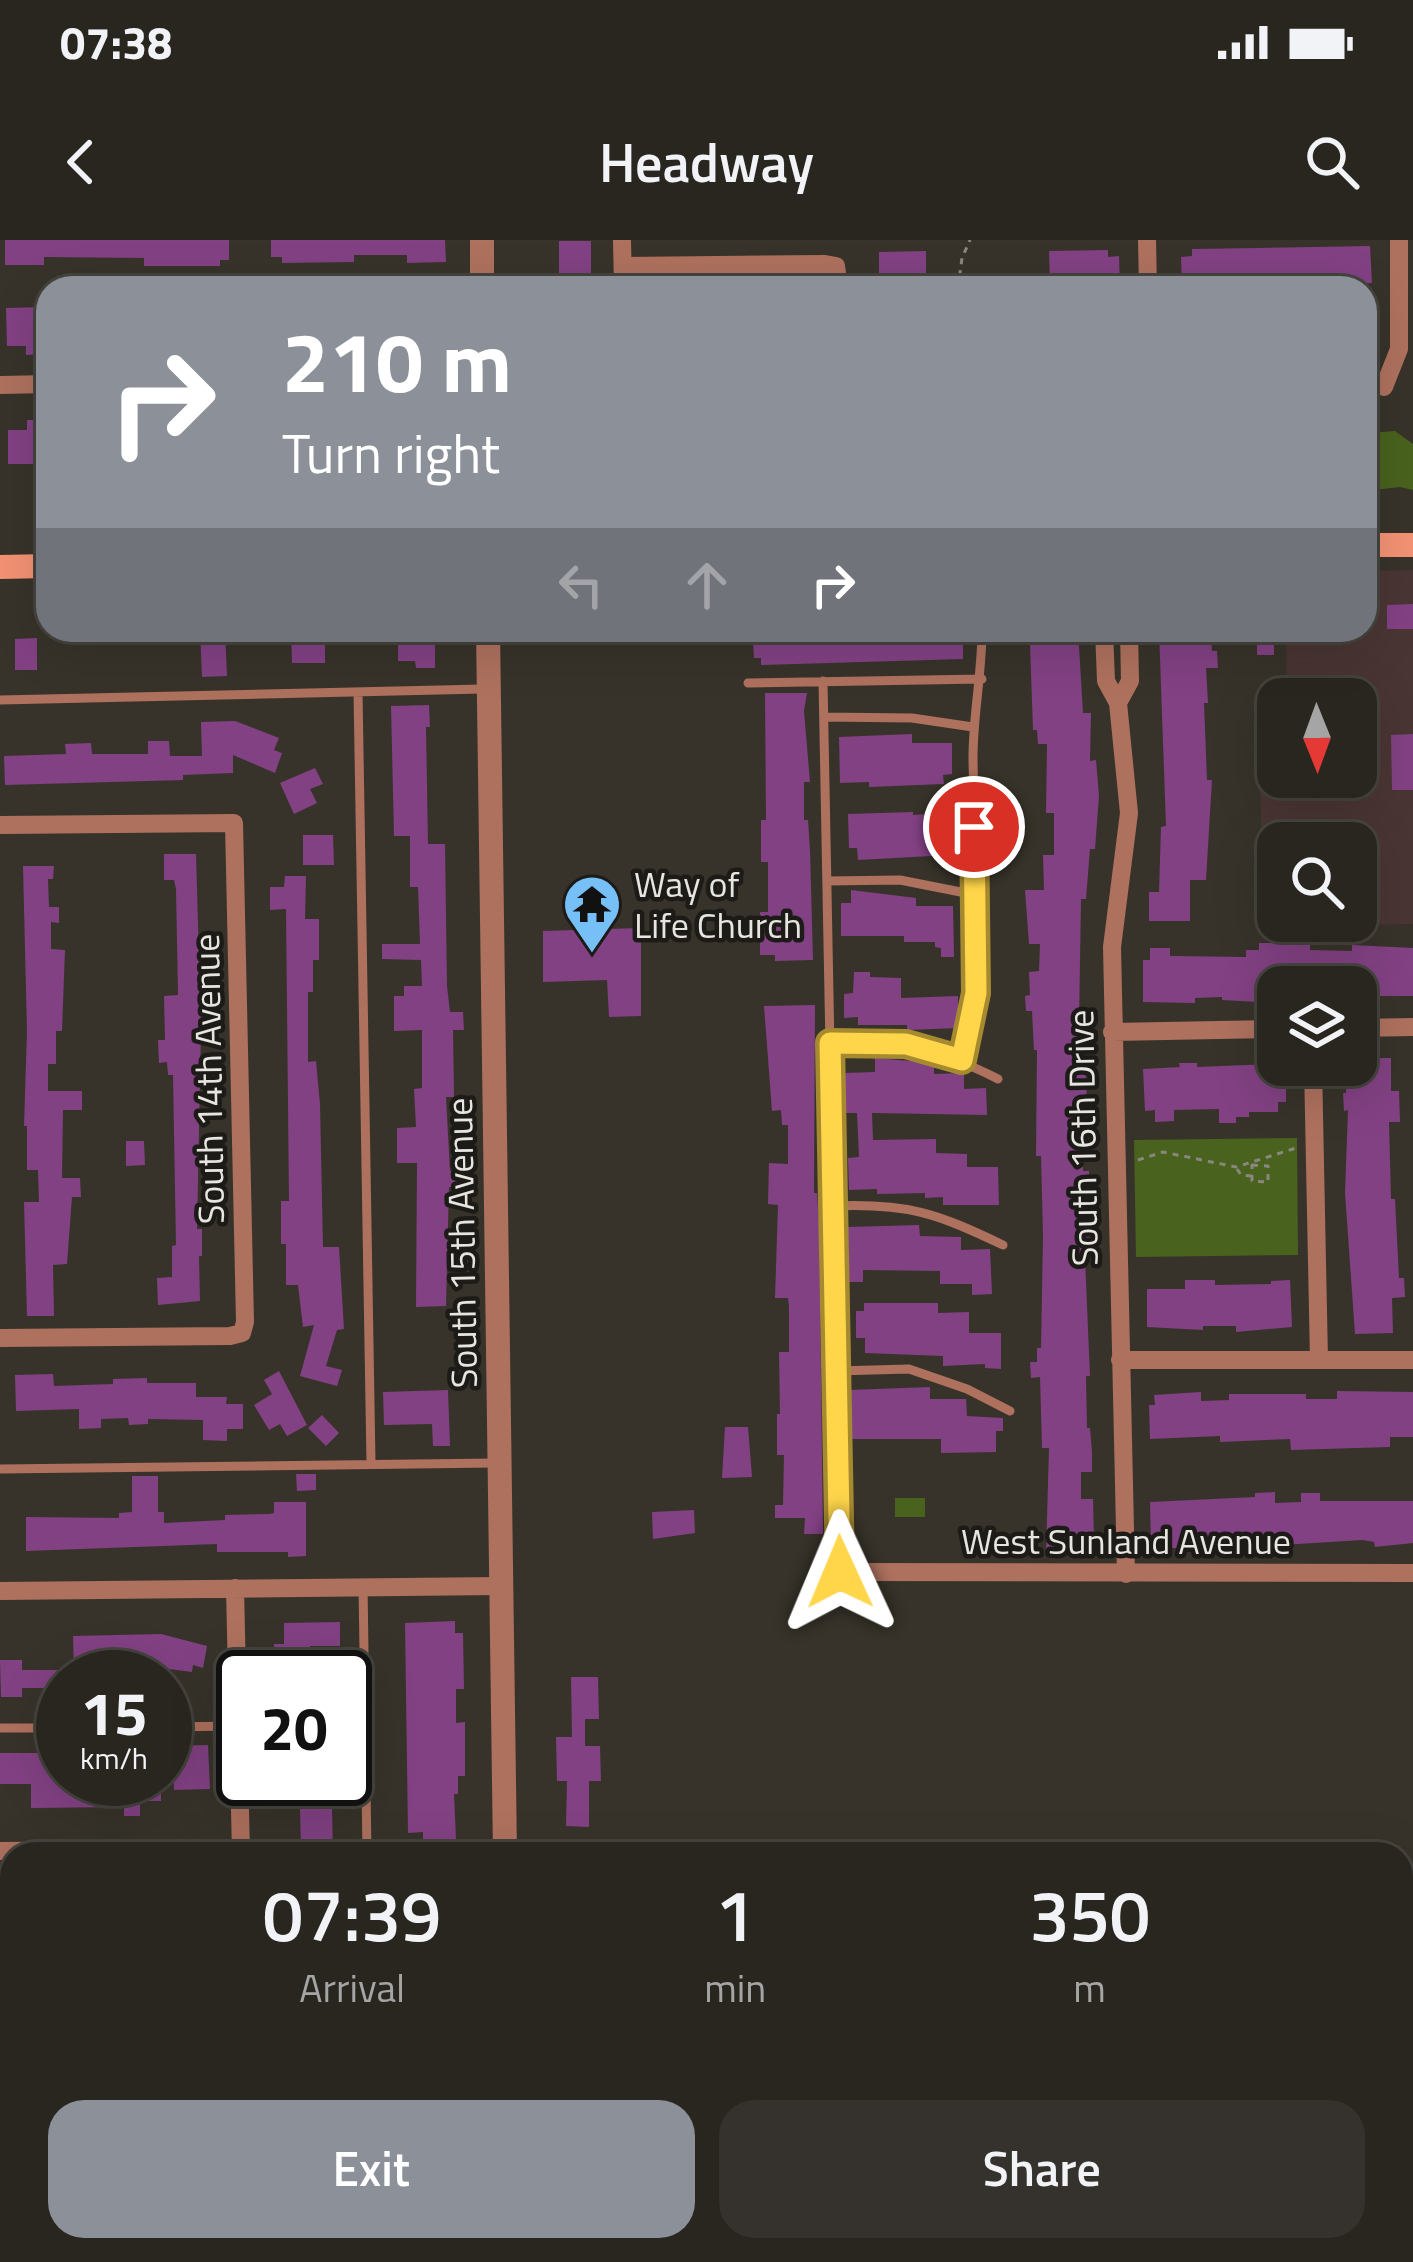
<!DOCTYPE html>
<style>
:root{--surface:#292620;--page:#35322d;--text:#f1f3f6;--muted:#a5a5a5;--line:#45433e;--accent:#8c9099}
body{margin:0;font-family:"Titillium Web",sans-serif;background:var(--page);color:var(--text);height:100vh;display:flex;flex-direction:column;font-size:45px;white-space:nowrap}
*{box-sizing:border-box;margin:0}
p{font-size:39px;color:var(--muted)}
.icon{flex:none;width:66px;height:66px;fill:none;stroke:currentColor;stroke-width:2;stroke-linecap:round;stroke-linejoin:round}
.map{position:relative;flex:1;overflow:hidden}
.drawer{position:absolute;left:0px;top:1602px;width:1413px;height:420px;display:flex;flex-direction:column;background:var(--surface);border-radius:36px 36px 0 0;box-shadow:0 12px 48px #0002,0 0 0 3px var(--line)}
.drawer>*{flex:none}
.guide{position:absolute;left:36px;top:36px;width:1341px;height:366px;border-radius:36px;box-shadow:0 12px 48px #0002,0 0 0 3px var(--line);background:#8c9099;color:#fff;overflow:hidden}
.needle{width:78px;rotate:179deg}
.buttons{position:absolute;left:1257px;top:438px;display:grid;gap:24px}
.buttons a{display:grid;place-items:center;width:120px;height:120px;border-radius:24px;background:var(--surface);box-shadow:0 12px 48px #0002,0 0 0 3px var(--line);font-size:60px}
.speed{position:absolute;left:36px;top:1410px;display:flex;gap:24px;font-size:60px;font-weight:700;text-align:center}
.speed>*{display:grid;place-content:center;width:156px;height:156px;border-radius:50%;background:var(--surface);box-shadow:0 12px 48px #0002,0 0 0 3px var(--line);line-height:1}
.speed small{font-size:30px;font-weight:400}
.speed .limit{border:6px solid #111;border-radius:18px;background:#fff;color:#111}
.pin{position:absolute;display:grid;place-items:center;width:102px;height:102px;color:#fff;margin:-51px;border:6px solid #fff;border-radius:50%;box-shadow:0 3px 12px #0007}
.me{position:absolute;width:132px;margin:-66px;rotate:359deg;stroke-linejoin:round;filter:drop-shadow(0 0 9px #0008)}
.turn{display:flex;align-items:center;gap:42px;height:252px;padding:0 48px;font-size:54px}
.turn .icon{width:156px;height:156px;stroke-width:2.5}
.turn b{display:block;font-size:84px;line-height:102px}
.lanes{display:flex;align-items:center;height:114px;padding:0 48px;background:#0003;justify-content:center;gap:60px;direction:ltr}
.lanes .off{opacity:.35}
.eta{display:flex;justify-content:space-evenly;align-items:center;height:204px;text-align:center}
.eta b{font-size:72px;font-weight:600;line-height:84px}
.button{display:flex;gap:24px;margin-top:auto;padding:24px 48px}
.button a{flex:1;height:138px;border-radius:36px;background:var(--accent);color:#fff;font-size:48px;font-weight:600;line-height:138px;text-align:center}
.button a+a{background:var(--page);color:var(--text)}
.status{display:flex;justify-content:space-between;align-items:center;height:84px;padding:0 60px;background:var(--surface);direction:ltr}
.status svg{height:33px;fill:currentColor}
header{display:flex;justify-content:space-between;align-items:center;height:156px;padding:0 48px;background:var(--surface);font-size:54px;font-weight:600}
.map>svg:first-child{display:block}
</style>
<div class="status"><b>07:38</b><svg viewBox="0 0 49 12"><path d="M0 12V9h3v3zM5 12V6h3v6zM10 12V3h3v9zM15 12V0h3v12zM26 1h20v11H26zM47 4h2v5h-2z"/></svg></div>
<header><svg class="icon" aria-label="back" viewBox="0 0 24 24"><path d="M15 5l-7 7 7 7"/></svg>Headway<svg class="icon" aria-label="search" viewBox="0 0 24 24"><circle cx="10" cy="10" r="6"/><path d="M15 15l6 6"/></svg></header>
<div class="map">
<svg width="1413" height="2022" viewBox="0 0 1413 2022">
<rect width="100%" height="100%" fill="#37332a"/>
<path fill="#493534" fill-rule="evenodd" d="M1413,330v354l-149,3 -6,-217h20v67h78v-78h-69l-1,-69h79v-59zM1278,603h78v78h-78z"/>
<path fill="#49621d" d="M1395,191l18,13v46l-13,-3 -35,4v-53l5,-5z
M1297,898l1,117 -162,2 -2,-117z
M895,1258h30v19h-30z"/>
<path fill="#824183" d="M5,0h224v20h-9v6h-76v-8l-100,-1v8h-39z
M271,0h174l1,22 -39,1v-8h-53v7l-72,1v-6h-11z
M559,1h32v47h-32z
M1370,6l2,37 -49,2v3h-141l-1,-31 11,-1v-7z
M1108,10v7l11,-1 1,32h-28v-8l-42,2 -1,-31z
M926,11v28h-47v-27z
M45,67l1,47 -20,1v-9h-19l-1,-38z
M27,180h20v44h-39v-34h19z
M1413,364v25h-26v-24z
M200,390h25l2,46 -25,1z
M291,390h34v33h-33z
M398,390h37v38h-19l-1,-7h-17z
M761,390h202v29l-202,6v-7h-7l-1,-16 8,-1z
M1034,390h44l5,83h8l-1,48 6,-1 3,36 -4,53h-5l-4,50h-5l-2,125v42l6,-1 2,35 1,17h-6l1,54h6v17h-5v29h4l2,24v17h-5l5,118h-4l1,52h3l2,24v20h-11v27h12l1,42h-5v11l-43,1 3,-105h-7l-2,-71 -9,1 -1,-16h7v-14h4l2,-112 -2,-80h-5l1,-106h-3l-2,-39h-6l-1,-15 5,-1 -1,-23 10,-1 1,-27h-11l-4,-54h19l-1,-35h11v-42h-8l1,-69h-9l-1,-14h-4l-3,-86h4z
M1159,390h46v8h6l1,13h5l1,17h-12l2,35h-4l3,77h5l-6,100h-16v41h-41v-29h10l2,-65 5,-1z
M1257,390h17v25h-17z
M37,398v32h-22v-31z
M765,453h42l-3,18 6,71h-6v38h4l2,30 3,110 -38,1v-6h-15v-43h8v-50h-7v-42h5z
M429,465l1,22h-4l2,117h17l2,142 3,26h13l1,18h-11l1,67h-8l4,74h12v17l-13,-1 -3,119 -30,1 1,-144h-20v-35l19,-1 -2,-38 8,-1v-58l-28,1v-35h10v-10h18l-1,-26 -39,-1v-15h38l-2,-57h-8v-51h-16l-3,-130z
M235,481l44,17 -5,12 8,3 -7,20 -42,-18v18l-50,2v5l-178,5 -1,-29 62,-2 -1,-10 26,-1 1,11h56v-13h21l1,15h32l-1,-34z
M912,494v9h40v31l-9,1 1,9 -75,3v-5l-29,1 -1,-46z
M1413,494v56h-21l-1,-55z
M315,528l8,16 -13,5 7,14 -23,11 -14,-31z
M913,572v3l14,-1 1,10 33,-1 2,43 -13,1 -1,-12 -91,5 -1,-12h-8l-1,-34z
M303,595h30l1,30h-31z
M164,614h32l5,175 -4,200h5v27h-3l1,45 -42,4 -1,-27 15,-1v-31l4,-1 -3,-170h-5l-1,-13 -8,1 -1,-23h7l-1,-44 14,-1 -2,-106 -2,-9h-10z
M23,626h31l-1,13h-5l1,28h10v16l-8,-1v27l14,1 -3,81h-6v33h-8v27h34v19h-19l-1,68h18l1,19h-9l-5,67 -14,1 1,51h-27l-3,-114h15l-1,-32h-11v-44h-3l3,-95z
M285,636h21l-1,43h14v41h-6v32h-5v70l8,-1 4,43 3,143h16l5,82 -7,1 -11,36 16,4 -5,16 -37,-10 14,-51 -11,2 -5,-42h-12v-41h-5v-43h8l-3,-292 -16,1v-23h14z
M851,650l65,8v8h37l1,51h-13v-9l-6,-1v-5h-31v-6h-63v-33h10z
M641,688v88l-32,1 -2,-37 -64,2v-51z
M1294,698h16v12l42,1v-6l61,3v48h-57v-9h-80v16l-54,-3v-3l-27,1v5l-52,-1v-42h7v-12h20v8l76,1v-7h13v-7h35z
M854,732h16v5l31,1v20l57,-2v32l-51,2v-5h-49v-8l-14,1v-24l9,-1z
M815,765l-1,188h3l2,32 4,309h-19l1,-16h-30v-13h8l1,-50h-7v-41h3l-1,-62h10v-46l-1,-8h-13l3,-93 -10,-1 1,-41 19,1v-39h-6l-1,-15 -9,1 -8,-105z
M875,818l59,5v11l30,-1v16l22,-1 1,27 -115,-2 1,27 63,-1v14l31,1v13h31l1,38h-56v-8l-18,1v-5l-48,1v-5l-28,1 -1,-32 11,-1 -2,-44h-12v-40l30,-1z
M1356,818h35v33h8l1,31h-11l2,77h4l4,79h5l1,19 -13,1 1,35 -38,1 -10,-141 3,-83 -4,1 -1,-18h3v-28h10z
M1179,823h18v4l77,-3v5h12v33h-8v10h-29v5h-13v6h-17v-14l-45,1v11l-19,1v-12l-10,1 -2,-42 37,-2z
M126,901h18l1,24 -19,1z
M919,985l1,11 41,1v13l29,-1 2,45 -20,1v-11h-32v-13l-77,-1v12h-14l-1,-55z
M1185,1040h30v5l56,-1v-3l19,-1 2,47 -56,5v-6h-33v4l-56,-3v-38h38z
M864,1063h74v10l31,-1v21h32v36l-16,-1v-4l-42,2v-10l-78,-3v-15h-9v-27h8z
M279,1131l28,54 -20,11 -7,-12 -11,6 -15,-25 18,-11 -8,-14z
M53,1134l1,12 59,-2v-5l34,-1v5h49v14h31l-1,7h17v25h-16v12l-24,-1v-20l-55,-1v5l-19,1 -1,-7 -27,1v9l-22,1v-20l-63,2 -1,-36z
M930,1147v12h36l1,17 36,2v13h-7v21l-55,1v-14h-90l-2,-49z
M448,1150l2,56h-17l-1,-22 -48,1 -1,-33z
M1337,1151l76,1v45h-23v10l-99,3 -1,-11 -70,3v-6l-70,3 -1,-34h6l-1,-10 47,-3v9l28,-1v-6h77v5h31z
M322,1175l17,18 -13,13 -18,-18z
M725,1187h23l4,50 -30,1z
M296,1234h20v16l-19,1z
M132,1236h26v36h6v11l61,-3v-5l44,-1 5,-1v-11h32v54l-18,1v-5h-71v-8l-191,7v-34l93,1v-5l13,-1z
M1275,1252v11l26,-1v-9h19v8h93v42l-38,4 -1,-5 -12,-2 -128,8v-6l-13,-1 -41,1v6h-18v-5h-11l-1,-41 105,-5v-4z
M694,1270l1,23 -42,6 -1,-27z
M455,1381v12h8l1,56h-8v34l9,-1v54h-7v18h-4l2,45 -33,1v-8l-15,1 -3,-210z
M340,1382v24h-30v31h-27v-15h-9v-18h10v-21z
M161,1394l46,12 -4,22 -10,-3 -1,7 -46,-6v8l-72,3 -1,-41z
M0,1420h22v10h41v18h-41v9h-21z
M571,1437h27l1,42h-14v27h15l1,35h-12v46l-23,-1 1,-45h-10l-1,-44h16z
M41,1497h22v42h98v22h-21v15h-16v-9l-93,1v-24h-31v-31h41z
M208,1505l2,44 -36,1 -2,-44z
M280,1539h54v13l23,-1v14l-25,1 1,48h-32l-1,-48h-14z"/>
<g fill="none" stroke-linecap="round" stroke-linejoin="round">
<path stroke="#8a8780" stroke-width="3" stroke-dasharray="6 6" stroke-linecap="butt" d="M958,48l4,-30 8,-18
M1138,920l25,-8 73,15 60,-19
M1252,925l16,1v16l-16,-1z
M1237,929l4,6 11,1"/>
<path stroke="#ae715e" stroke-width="9" d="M823,441l17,891
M748,443l234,-4
M358,452l13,771
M0,460l483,-11
M824,477l88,1 61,9
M827,641l73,-1 76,15
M830,803c68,1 106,4 168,36
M962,820c29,-95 12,-204 11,-302 0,-43 9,-85 9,-128
M833,966c75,-3 103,7 170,39
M836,1131l73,-2 58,20 43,22
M0,1229l495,-6
M363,1345l4,269
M165,1487l73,-1
M0,1488h63
M118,2010v12
M373,2010v12"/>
<path stroke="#ae715e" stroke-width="18" d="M622,0l1,48
M1147,0l1,48
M623,26l202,-2 11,2 3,22
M0,145l48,-1
M1384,147l15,-38v-109
M1104,390l2,51 12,22 11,110 -17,134 14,627
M1118,463l12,-22 -1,-51
M0,585l234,-2 11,499 -3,11 -12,3 -230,2
M1356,788l57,-1
M1112,792l166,-3
M1313,825l6,295
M1120,1120h293
M840,1332l573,1
M235,1348l6,266
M0,1351l500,-5
M0,1611l241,-2
M1401,1792h12
M1401,2002h12
M246,2010v12"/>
<path stroke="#ae715e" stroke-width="24" d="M482,0v48
M488,390l17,1224
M512,2010v12"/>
<path stroke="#f39274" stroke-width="24" d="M1365,305h48
M0,327l48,-1"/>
</g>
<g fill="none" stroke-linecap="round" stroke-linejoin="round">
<defs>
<path id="route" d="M840,1332l-10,-529 76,1 56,16 14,-67 -2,-166"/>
</defs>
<use href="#route" stroke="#a68a30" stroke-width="30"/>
<use href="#route" stroke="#ffd54a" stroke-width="21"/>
</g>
<defs>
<symbol id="temple-pin" viewBox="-11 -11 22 30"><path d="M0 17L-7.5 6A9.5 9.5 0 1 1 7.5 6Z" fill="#77bff7" stroke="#1d1b17"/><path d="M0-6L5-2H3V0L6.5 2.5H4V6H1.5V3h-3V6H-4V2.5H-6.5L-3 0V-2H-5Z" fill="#111"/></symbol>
</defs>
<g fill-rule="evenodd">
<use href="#temple-pin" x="559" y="631" width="66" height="90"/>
</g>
<g text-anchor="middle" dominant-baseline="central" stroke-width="9" stroke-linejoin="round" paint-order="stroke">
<g font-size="36" fill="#e8e5e0" stroke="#1d1b17" text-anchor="start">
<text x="634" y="643">Way of<tspan x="634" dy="41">Life Church</tspan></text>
</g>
<g font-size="36" fill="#e8e5e0" stroke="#1d1b17">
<text transform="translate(208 839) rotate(-91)">South 14th Avenue</text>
<text transform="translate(1082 898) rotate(-91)">South 16th Drive</text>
<text transform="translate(461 1003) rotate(-91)">South 15th Avenue</text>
<text x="1126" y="1300">West Sunland Avenue</text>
</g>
</g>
</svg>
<div class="buttons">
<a><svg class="needle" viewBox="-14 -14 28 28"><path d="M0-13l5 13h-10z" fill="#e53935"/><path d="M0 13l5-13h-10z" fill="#a5a5a5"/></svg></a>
<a><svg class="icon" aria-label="search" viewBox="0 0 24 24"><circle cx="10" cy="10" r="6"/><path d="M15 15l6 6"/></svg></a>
<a><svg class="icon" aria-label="layers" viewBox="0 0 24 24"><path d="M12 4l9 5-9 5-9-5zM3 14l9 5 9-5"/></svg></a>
</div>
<div class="speed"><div>15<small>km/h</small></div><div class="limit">20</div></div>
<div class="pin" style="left:974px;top:587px;background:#d93025"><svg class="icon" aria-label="arrive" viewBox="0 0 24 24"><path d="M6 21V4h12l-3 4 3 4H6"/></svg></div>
<svg class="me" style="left:840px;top:1332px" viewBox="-20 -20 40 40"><path d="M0-17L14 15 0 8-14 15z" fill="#ffd54a" stroke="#fff" stroke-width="4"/></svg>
<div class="guide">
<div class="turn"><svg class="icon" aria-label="right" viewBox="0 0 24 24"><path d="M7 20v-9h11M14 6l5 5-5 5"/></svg><div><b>210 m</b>Turn right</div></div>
<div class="lanes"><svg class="icon off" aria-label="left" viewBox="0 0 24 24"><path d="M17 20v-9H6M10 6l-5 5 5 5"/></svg><svg class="icon off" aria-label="ahead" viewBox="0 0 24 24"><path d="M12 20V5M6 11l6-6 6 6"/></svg><svg class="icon" aria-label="right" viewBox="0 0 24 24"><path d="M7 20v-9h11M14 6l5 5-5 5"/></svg></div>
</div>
<section class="drawer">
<div class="eta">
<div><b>07:39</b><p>Arrival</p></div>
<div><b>1</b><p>min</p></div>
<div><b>350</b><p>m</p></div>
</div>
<div class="button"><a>Exit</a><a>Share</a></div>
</section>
</div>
